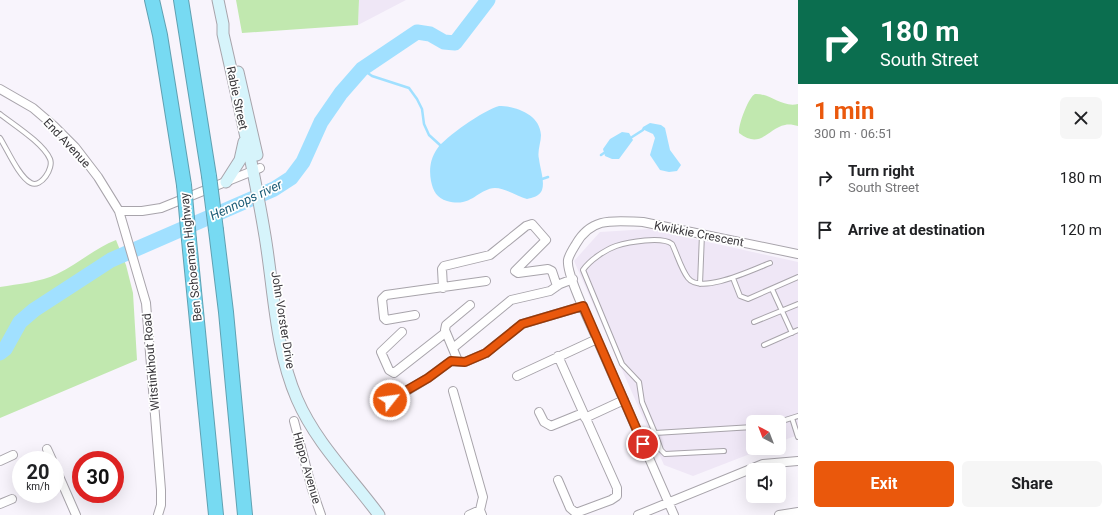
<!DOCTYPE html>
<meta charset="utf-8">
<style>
:root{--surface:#fff;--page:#f6f6f6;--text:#202124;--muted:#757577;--accent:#ea580c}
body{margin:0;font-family:Roboto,sans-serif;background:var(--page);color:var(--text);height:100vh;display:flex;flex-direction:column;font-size:15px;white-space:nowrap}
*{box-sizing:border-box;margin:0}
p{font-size:13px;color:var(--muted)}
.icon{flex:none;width:22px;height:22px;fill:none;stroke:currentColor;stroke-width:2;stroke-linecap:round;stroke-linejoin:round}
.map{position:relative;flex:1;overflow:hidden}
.details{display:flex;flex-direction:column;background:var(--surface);width:320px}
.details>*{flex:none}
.hud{background:#0b6e4f;color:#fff;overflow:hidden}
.needle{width:26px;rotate:318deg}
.fabs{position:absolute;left:746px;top:415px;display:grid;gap:8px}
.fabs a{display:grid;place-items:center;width:40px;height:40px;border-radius:6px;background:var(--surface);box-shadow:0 4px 16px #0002;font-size:20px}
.speed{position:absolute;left:12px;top:451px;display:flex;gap:8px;font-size:20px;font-weight:700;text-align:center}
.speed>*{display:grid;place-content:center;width:52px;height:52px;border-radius:50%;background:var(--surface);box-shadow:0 4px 16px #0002;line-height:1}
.speed small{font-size:10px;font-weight:400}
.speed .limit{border:6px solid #d22;background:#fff;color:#111}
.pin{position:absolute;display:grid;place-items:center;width:34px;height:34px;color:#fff;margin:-17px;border:2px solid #fff;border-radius:50%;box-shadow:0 1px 4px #0007}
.me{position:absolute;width:44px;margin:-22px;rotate:60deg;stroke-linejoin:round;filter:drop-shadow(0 0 3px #0008)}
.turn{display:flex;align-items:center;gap:14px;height:84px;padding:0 16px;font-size:18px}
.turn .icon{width:52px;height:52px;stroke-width:2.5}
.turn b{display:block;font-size:28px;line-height:34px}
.round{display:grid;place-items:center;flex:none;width:42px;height:42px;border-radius:6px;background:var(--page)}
.head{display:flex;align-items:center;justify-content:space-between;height:68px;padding:0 16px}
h1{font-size:24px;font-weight:700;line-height:30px;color:var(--accent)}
.button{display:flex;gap:8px;margin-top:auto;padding:8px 16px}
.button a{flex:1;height:46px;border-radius:6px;background:var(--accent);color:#fff;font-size:16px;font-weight:700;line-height:46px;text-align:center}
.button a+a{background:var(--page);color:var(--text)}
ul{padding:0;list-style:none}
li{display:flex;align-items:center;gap:12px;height:52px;padding:0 16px}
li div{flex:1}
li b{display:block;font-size:15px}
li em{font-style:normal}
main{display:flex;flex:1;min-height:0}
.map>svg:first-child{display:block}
</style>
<main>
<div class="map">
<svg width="798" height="515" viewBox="0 0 798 515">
<rect width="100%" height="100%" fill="#f8f4fc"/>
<path fill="#efe7f6" d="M359,0h47l-48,25z
M649,229l149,33v173l-19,7v-20h-26v26h12l-72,28 -29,-11 -90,-204 26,-29z"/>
<path fill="#c1e8af" d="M236,0h123l-1,25 -116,8z
M755,94c15,-1 27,14 43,10v22c-4,-1 -9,-2 -13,-1 -17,3 -24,25 -46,8 -1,-8 10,-37 16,-39z
M116,240l10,25 7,28 4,67 -137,58v-131c18,-3 41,-5 57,-13 21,-10 38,-26 59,-34z"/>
<path fill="#a1e0ff" d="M499,106c16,0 41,8 42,29 0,8 -4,16 -2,24 1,9 6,23 3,31 -2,6 -10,8 -15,9 -10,-3 -22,-11 -32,-11 -18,1 -23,20 -48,13 -10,-3 -14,-10 -16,-20 -2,-11 -1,-22 6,-32 8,-12 47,-39 62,-43z
M650,123l11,2 4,3 5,22 11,15 -4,6 -8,1 -9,-2 -10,-15 5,-17 -2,-4 -11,-5 1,-2z
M622,132l7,1 4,7 -14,19h-7l-7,-3 -2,-7 7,-10z"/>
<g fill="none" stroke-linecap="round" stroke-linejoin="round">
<path stroke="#a1e0ff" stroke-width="2.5" d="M362,69l10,7 37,12 8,11 5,10 2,15 5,11 11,10
M632,137l11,-7
M601,155l3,-2
M542,179l6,-2"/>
<path stroke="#a1e0ff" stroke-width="15" d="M0,353l5,-4 15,-27 14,-12 77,-50 163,-71 17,-11 12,-16 18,-40 20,-29 21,-24 55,-37 13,2 14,8 11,1 33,-43"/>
<defs>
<path id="lane" d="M0,114c14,11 43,29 50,45 4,9 -9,29 -19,24 -12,-6 -24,-34 -31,-45
M733,278l7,18 8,3 50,-22
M700,284l2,-50
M772,289l20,44
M754,322l44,-18
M764,345l34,-15
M792,418l6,19
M779,422l19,-6
M753,427l-98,6 -13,-31 -3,-20 -17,-18 -39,-94c7,-10 22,-20 33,-24 12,-4 46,-10 56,-2 5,10 9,25 16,34 13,17 66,-9 82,-15
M655,433l6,17 4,4 59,-3"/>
<path id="street" d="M0,89l33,19 21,18 21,21 23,30 21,34 27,92 15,187v15l-3,10
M119,211h23l19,-3 99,-40
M443,288l-1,-19 2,-3 46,-11 36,-29 6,-2 14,16 -31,31 3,2 30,-4 4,2 5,15
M415,315l-29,5 -2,-2 -2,-19 4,-4 100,-14
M402,332l-21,20 8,18 5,3 51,-40
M453,348l58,-48 39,-9 10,-7 13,-5
M458,361l-13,-31 1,-5 24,-20
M517,376l80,-37
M453,391l30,106 -3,13 2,5
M390,401l38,-23 23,-17 14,1 21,-9 36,-29 61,-18
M539,412l5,10 7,4 32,-13
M585,418l39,-18
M294,421l18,68 9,26
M47,449l5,11
M0,461l13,-6
M55,467l21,48
M558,480l12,28 6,5 35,-13 6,-4v-8l-59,-132
M0,504l12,-5
M469,515l11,-5
M638,515l125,-51 35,-3
M674,515c-26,-59 -52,-119 -78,-178 -6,-14 -30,-63 -28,-77 1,-5 5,-11 8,-16 16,-28 39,-23 67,-22l155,32
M779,515l19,-3"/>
<path id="secondary" d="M218,0l5,24v10c15,66 31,134 42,202 9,54 10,112 32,163 19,44 54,78 82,116
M238,72l19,83
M226,182l14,-22 4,-18"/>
<path id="highway" d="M152,0l8,35 24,150
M181,0l28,176
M216,230l10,82 19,203
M189,240l27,275"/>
</defs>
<use href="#lane" stroke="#a8a4ab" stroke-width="6"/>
<use href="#street" stroke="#a8a4ab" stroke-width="10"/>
<use href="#secondary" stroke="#a8a4ab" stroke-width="13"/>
<use href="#highway" stroke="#61a1b2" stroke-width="16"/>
<use href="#lane" stroke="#fff" stroke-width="4"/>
<use href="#street" stroke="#fff" stroke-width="8"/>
<use href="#secondary" stroke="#d6f4fb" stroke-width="11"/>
<use href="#highway" stroke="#77daf2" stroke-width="14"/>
<defs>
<path id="highway-bridge" d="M209,176l7,54
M184,185l5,55"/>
</defs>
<use href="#highway-bridge" stroke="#61a1b2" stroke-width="16" stroke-linecap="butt"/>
<use href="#highway-bridge" stroke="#77daf2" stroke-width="14"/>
</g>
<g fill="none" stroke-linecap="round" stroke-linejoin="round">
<defs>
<path id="route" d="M390,400l38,-22 23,-17 14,1 21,-9 36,-29 61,-18 60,138"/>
</defs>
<use href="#route" stroke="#983908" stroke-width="10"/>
<use href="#route" stroke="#ea580c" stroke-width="7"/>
</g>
<g text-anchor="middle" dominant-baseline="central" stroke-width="3.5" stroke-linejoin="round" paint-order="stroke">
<g font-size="12" fill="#39373b" stroke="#fff">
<text transform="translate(237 98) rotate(78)">Rabie Street</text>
<text transform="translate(67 143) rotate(47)">End Avenue</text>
<text transform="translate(699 234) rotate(11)">Kwikkie Crescent</text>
<text transform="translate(191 257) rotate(-96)">Ben Schoeman Highway</text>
<text transform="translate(283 320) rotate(81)">John Vorster Drive</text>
<text transform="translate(151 362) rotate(-95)">Witstinkhout Road</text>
<text transform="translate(307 468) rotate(74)">Hippo Avenue</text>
</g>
<g font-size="13" font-style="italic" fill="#1d5d77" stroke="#fff">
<text transform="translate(246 200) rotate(-25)">Hennops river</text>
</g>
</g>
</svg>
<div class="fabs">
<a><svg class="needle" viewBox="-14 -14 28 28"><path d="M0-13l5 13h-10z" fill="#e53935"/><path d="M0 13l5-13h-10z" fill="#757577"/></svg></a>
<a><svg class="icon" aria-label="sound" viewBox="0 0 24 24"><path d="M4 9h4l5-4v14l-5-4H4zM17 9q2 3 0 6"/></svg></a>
</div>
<div class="speed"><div>20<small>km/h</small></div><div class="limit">30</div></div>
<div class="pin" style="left:643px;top:444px;background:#d93025"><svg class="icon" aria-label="arrive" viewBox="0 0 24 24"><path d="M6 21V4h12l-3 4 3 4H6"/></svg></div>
<svg class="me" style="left:390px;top:400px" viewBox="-20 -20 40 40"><circle r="17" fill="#ea580c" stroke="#fff" stroke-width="3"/><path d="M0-11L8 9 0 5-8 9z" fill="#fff"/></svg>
</div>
<section class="details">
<div class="hud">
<div class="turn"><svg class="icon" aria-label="right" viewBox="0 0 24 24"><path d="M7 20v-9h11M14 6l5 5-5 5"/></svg><div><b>180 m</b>South Street</div></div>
</div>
<div class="head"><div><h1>1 min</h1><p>300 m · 06:51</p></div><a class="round"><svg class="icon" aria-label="close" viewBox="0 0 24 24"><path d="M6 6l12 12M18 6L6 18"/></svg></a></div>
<ul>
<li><svg class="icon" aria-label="right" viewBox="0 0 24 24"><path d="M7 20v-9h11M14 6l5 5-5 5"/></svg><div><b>Turn right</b><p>South Street</p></div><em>180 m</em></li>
<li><svg class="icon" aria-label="arrive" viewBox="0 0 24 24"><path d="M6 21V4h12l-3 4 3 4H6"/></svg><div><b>Arrive at destination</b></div><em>120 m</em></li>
</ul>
<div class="button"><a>Exit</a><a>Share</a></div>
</section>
</main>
